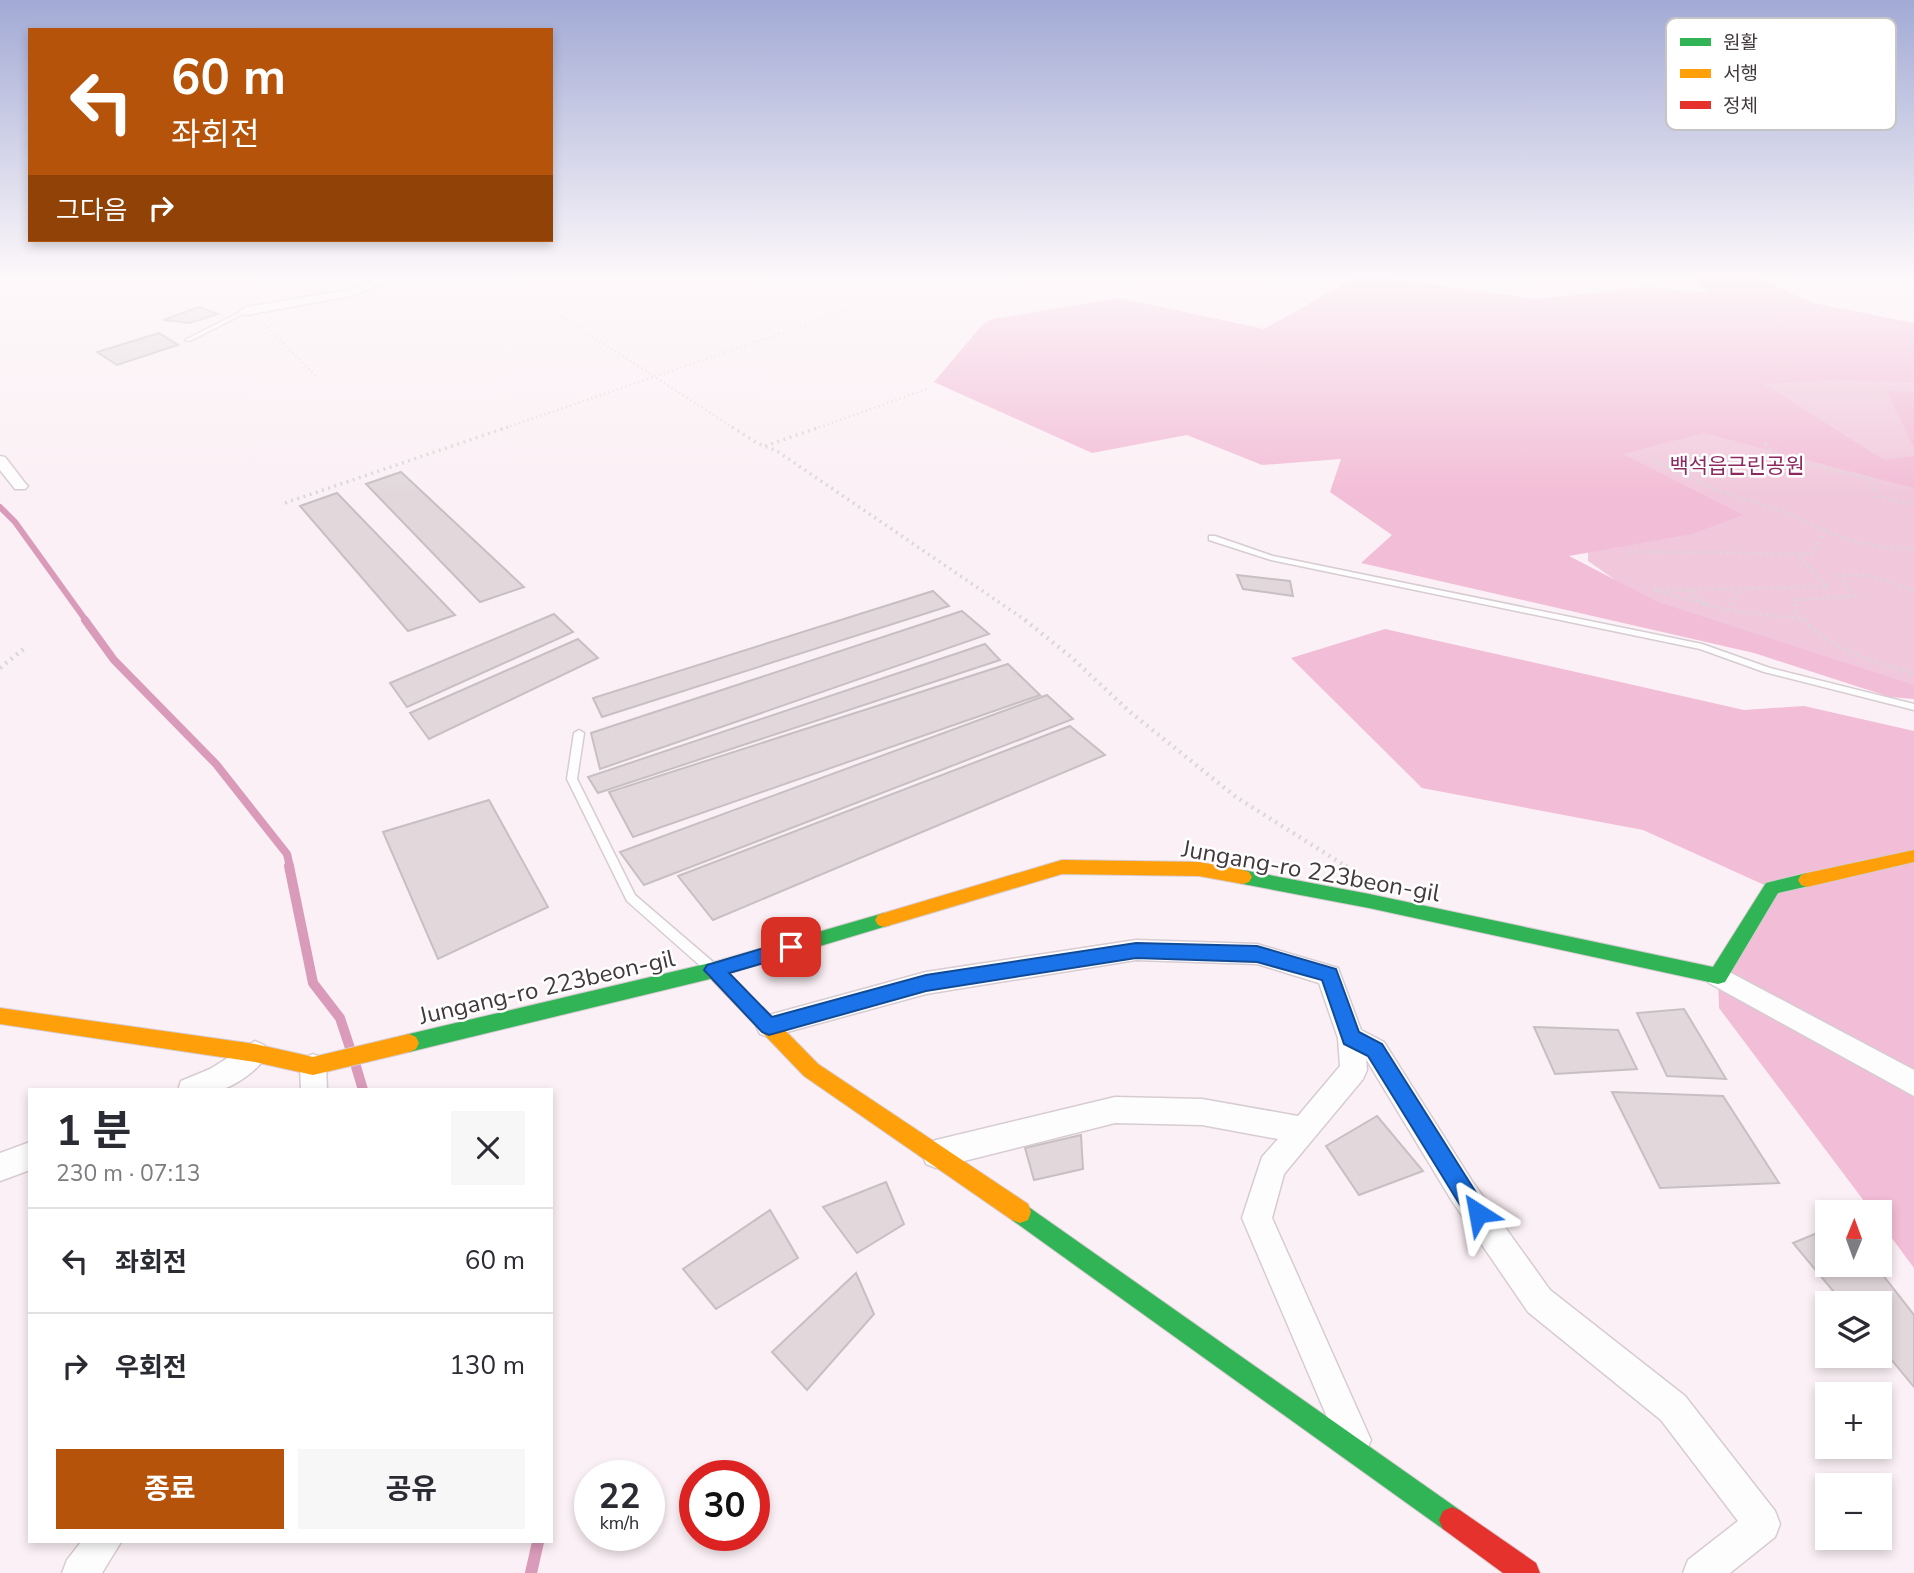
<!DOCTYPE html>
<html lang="ko">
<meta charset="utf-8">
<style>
:root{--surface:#fff;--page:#f7f7f7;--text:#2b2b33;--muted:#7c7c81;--line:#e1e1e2;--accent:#b45309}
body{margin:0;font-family:"Nunito Sans","Noto Sans KR",sans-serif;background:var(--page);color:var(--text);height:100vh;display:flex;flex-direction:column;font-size:26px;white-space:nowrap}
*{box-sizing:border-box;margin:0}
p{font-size:23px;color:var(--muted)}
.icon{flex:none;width:38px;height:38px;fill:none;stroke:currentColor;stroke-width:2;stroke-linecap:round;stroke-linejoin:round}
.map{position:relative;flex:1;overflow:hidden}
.sheet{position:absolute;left:28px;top:1088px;width:525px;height:455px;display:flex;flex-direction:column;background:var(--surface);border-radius:0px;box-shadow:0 4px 10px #0003}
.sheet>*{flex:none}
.hud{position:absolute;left:28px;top:28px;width:525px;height:214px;border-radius:0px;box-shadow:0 4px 10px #0003;background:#b45309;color:#fff;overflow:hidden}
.needle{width:46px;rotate:1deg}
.fabs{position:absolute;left:1815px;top:1200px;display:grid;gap:14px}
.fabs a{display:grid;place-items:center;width:77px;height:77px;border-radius:0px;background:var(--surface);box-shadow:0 4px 10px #0003;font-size:35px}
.speed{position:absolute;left:574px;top:1460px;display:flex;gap:14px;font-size:35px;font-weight:700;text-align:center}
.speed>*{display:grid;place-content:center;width:91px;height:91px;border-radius:50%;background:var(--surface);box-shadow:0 4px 10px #0003;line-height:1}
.speed small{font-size:18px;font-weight:400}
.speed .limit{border:10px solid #d22;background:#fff;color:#111}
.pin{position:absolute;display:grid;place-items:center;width:60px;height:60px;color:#fff;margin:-30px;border-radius:14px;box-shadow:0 4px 10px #0006}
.me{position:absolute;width:77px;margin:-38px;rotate:326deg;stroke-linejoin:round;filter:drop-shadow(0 0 5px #0008)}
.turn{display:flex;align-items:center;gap:24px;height:147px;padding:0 28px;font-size:32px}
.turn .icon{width:91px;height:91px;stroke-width:2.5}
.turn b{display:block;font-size:49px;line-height:60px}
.then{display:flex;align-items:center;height:66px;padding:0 28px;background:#0003;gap:14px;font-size:26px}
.round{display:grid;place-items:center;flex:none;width:74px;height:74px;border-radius:0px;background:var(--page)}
.overview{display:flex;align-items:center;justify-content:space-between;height:119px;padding:0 28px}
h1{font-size:42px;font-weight:700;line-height:52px}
.action{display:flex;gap:14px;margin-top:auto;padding:14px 28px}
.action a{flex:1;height:80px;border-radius:0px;background:var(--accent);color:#fff;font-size:28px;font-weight:700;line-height:80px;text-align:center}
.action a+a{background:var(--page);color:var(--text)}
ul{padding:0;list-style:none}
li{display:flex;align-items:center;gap:21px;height:105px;padding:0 28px;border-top:2px solid var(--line)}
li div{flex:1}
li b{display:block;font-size:26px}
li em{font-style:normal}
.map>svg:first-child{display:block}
</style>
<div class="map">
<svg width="1914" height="1573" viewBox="0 0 1914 1573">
<rect width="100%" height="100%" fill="#fbf0f5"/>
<path fill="#f1c8db" d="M1664,296l250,75v322l-260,-86 -66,-46v-31z"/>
<path fill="#f2bdd6" d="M1360,275l176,24 112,-12 62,6 -22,-18h62l63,28 101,20v59l-83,-2 -67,4 120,76 30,-4v32l-210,-55 -81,21 120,61 -51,19 -123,22 89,46 256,83v14l-24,-2 -136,-44 -393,-90 31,-28 -62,-43 11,-33 -79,6 -75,-30 -95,18 -158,-71 49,-58 10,-5 126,-21 145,31z
M1887,391l27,1v56z
M1385,629l359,81 60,-4 110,25v537l-34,-46v-9h-7l-154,-205 -1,-32 53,-88 -128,-58 -221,-42 -131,-130z"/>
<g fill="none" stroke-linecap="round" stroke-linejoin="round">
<path stroke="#d99bb9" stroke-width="6" d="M0,507l15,15 72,100"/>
<path stroke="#d99bb9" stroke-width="8" d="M85,620l29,40 102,104 71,90 3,13"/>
<path stroke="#d99bb9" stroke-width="10" d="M289,866l24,117 27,35 11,33
M355,1063l8,27"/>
<path stroke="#d99bb9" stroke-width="12" d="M531,1573l7,-31"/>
</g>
<path fill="#e2d8dc" stroke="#c8bfc3" stroke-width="2" d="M199,307l19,7 -28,9 -27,-3z
M159,333l19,12 -61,20 -20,-13z
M401,472l123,115 -44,15 -114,-118z
M337,493l118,122 -47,16 -108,-125z
M1237,575l53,6 3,15 -50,-7z
M933,591l16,15 -347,111 -9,-19z
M962,611l27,23 -389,135 -9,-36z
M554,614l19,18 -166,75 -17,-24z
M578,639l20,19 -169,81 -19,-26z
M985,644l15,16 -402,133 -10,-16z
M1008,664l32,31 -407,142 -24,-45z
M1047,695l26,24 -429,166 -24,-33z
M1070,726l35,29 -392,165 -35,-44z
M489,800l59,107 -110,52 -55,-127z
M1684,1009l42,70 -59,-3 -30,-63z
M1534,1027l84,3 19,39 -82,5z
M1612,1092l111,4 56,87 -119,5z
M1377,1116l46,55 -64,24 -33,-49z
M1081,1135l2,34 -49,11 -9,-32z
M886,1182l18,42 -47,29 -34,-46z
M770,1210l28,48 -82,51 -33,-40z
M1827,1229v36h48l39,50v72l-34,-41v-42h-36l-51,-61z
M856,1273l18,41 -67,76 -35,-38z"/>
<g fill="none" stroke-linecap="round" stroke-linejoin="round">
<defs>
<path id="lane" d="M1129,275h6l-1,9 -5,-1z
M244,310l5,1 -59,30 -5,-1z
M1209,536h6l58,20 429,88 68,24 144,36v6l-150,-38 -64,-23 -429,-89 -62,-20z
M579,730l5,3 -7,46 58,116 78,67 2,4 -2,4 -4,1 -4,-1 -78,-69 -60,-122 7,-46z"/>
<path id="street" d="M389,275h16l-54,21 -105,19 -6,-4 6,-4 103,-17z
M0,456l5,1 20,26 3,3 -3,3h-10l-15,-19z
M1136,940l121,4 81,24 23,62 23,12 88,139 78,109 135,106 90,115 5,13 -5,13 -45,36h-47l5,-13 50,-39 -77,-101 -133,-108 -76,-111 -86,-142 1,11 -4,9 -79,95 -12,44 99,222 -5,12 -12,5 -12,-5 -100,-234 20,-61 16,-18 -76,-14 -87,-2 -179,45 -10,-4 -4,-10 4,-10 10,-4 179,-43 87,2 96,17 42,-50 -2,-28 -19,-55 -62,-19 -121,-4 -210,34 -157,43 -9,-3 -4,-8 4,-8 9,-3 157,-43z
M1718,966l196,104v26l-205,-113 -3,-7 3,-7z
M255,1041l9,4 4,8c-6,14 -34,35 -50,37 -13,2 -27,0 -40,0l3,-9 29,-12z
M313,1054l9,4 4,8 1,24h-26l-1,-24 4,-8z
M30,1142v28l-30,11v-28z
M81,1542h40l-19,31h-40l5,-13z"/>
<path id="fast" d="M1243,870l126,24 344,73 53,-84 41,-10 6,2 3,5 -3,5 -35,8 -53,89 -7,2 -349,-76 -126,-24 -6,-2 -3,-5 3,-5z
M884,913l6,2 3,5 -3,5 -176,53 -305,74 -7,-3 -3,-6 3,-6 7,-3 305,-72z
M1020,1201l441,310 4,9 -4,9 -9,4 -9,-4 -431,-309 -3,-8 3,-8z"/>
<path id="slow" d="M1914,850v12l-107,25 -6,-2 -3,-5 3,-5 6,-2z
M1062,860l137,2 44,8 6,2 3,5 -3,5 -6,2 -44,-8 -137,-2 -178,53 -6,-2 -3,-5 3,-5 6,-2z
M714,962l7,3 97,99 210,140 3,8 -3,8 -8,3 -8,-3 -208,-144 -97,-101 -2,-5 2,-5z
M0,1008l255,36 58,13 96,-23 7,3 3,6 -3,6 -7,3 -96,23 -58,-13 -255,-38z"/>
<path id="jam" d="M1452,1507l9,4 75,52 4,10h-37l-60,-44 -4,-9 4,-9z"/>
</defs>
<use href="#lane" stroke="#d6ccd1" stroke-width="3"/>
<use href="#street" stroke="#d6ccd1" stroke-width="3"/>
<use href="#fast" stroke="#d6ccd1" stroke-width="2"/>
<use href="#slow" stroke="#d6ccd1" stroke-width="2"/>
<use href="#jam" stroke="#d6ccd1" stroke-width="2"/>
<path stroke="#dad7d8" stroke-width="2.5" stroke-dasharray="1 3.5" stroke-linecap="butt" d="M498,275l237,154
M264,324l54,54
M502,429l431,-148 36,-2
M815,429l112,-40"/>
<path stroke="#dad7d8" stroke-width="3.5" stroke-dasharray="2 4.5" stroke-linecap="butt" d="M732,427l27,17 18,7 251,171
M1765,444l14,12 91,23 7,17 37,9
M765,446l55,-19
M1655,461l64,30 63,20 63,28 37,8 32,2
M285,503l223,-76
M1629,552l184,2 11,-24
M1654,590l174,-3 -33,-34
M1690,591l17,15
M1658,592l71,18 73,9
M1727,611l11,-19
M1805,622l-10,-12v-10l60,-4 -17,-21h29l47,15"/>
<path stroke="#dad7d8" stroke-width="4.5" stroke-dasharray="2 5" stroke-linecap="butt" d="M1025,620l46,37 59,55 106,85 111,70
M1804,620c23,28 75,45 110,53
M0,668l26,-21"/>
<path stroke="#dad7d8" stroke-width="5" stroke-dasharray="2 6" stroke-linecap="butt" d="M1345,866l10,6"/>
<use href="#lane" fill="#fefdfe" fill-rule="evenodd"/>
<use href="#street" fill="#fefdfe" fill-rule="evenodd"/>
<use href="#fast" fill="#30b455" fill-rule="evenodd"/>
<use href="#slow" fill="#ff9f0a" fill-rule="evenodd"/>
<use href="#jam" fill="#e5322d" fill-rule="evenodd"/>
</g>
<linearGradient id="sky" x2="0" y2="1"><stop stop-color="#a2aad5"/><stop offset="0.56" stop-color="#fdf8fa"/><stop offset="1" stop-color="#fdf8fa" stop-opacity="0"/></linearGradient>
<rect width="1914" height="495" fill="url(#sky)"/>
<path fill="#1a73e8" stroke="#114b97" stroke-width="2" d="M791,940l7,2 2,5 -2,6 -69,20 43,44 154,-42 210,-32 121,3 79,23 23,63 23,12 107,169 -4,8 -7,3 -8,-3 -102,-165 -24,-12 -22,-64 -65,-18 -121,-4 -210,33 -157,44 -7,-3 -58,-62 3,-5z"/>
<g text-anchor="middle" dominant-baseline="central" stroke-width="5" stroke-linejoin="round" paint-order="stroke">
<g font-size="21" fill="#8d2960" stroke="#fff">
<text x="1737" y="466">백석읍근린공원</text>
</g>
<g font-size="24" fill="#42393d" stroke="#fff">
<text transform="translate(1311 871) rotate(10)">Jungang-ro 223beon-gil</text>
<text transform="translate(547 987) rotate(-13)">Jungang-ro 223beon-gil</text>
</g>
</g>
<rect x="1666" y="18" width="230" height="112" rx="10" fill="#fff" stroke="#c6c4c5" stroke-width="2"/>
<rect x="1680" y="38" width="31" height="8" fill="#30b455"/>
<rect x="1680" y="69" width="31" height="9" fill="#ff9f0a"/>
<rect x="1680" y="101" width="31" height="8" fill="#e5322d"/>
<g font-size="19" fill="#42393d">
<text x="1723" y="49">원활</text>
<text x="1723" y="80">서행</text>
<text x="1723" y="112">정체</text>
</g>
</svg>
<div class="fabs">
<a><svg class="needle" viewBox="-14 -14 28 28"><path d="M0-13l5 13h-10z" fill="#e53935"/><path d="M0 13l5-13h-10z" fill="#7c7c81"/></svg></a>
<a><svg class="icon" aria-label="layers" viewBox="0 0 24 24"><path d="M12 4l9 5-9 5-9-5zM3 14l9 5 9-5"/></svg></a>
<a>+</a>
<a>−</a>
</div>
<div class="speed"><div>22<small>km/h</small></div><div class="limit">30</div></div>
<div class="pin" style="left:791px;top:947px;background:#d93025"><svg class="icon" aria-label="arrive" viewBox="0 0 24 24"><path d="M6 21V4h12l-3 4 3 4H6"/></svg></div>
<svg class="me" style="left:1478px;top:1213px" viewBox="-20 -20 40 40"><path d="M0-17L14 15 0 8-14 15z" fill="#1a73e8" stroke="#fff" stroke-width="4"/></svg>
<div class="hud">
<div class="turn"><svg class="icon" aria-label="left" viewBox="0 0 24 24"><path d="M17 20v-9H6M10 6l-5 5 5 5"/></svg><div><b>60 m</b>좌회전</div></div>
<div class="then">그다음<svg class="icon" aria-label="right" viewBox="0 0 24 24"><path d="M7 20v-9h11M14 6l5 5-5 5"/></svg></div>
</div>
<section class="sheet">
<div class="overview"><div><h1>1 분</h1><p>230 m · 07:13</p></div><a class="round"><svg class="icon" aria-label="close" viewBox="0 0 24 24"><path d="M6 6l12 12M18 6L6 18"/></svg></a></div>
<ul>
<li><svg class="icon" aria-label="left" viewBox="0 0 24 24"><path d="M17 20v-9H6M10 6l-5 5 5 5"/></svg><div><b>좌회전</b></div><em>60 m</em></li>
<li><svg class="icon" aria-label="right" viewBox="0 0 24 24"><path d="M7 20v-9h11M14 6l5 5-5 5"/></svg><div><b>우회전</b></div><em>130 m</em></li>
</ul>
<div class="action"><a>종료</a><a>공유</a></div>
</section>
</div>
